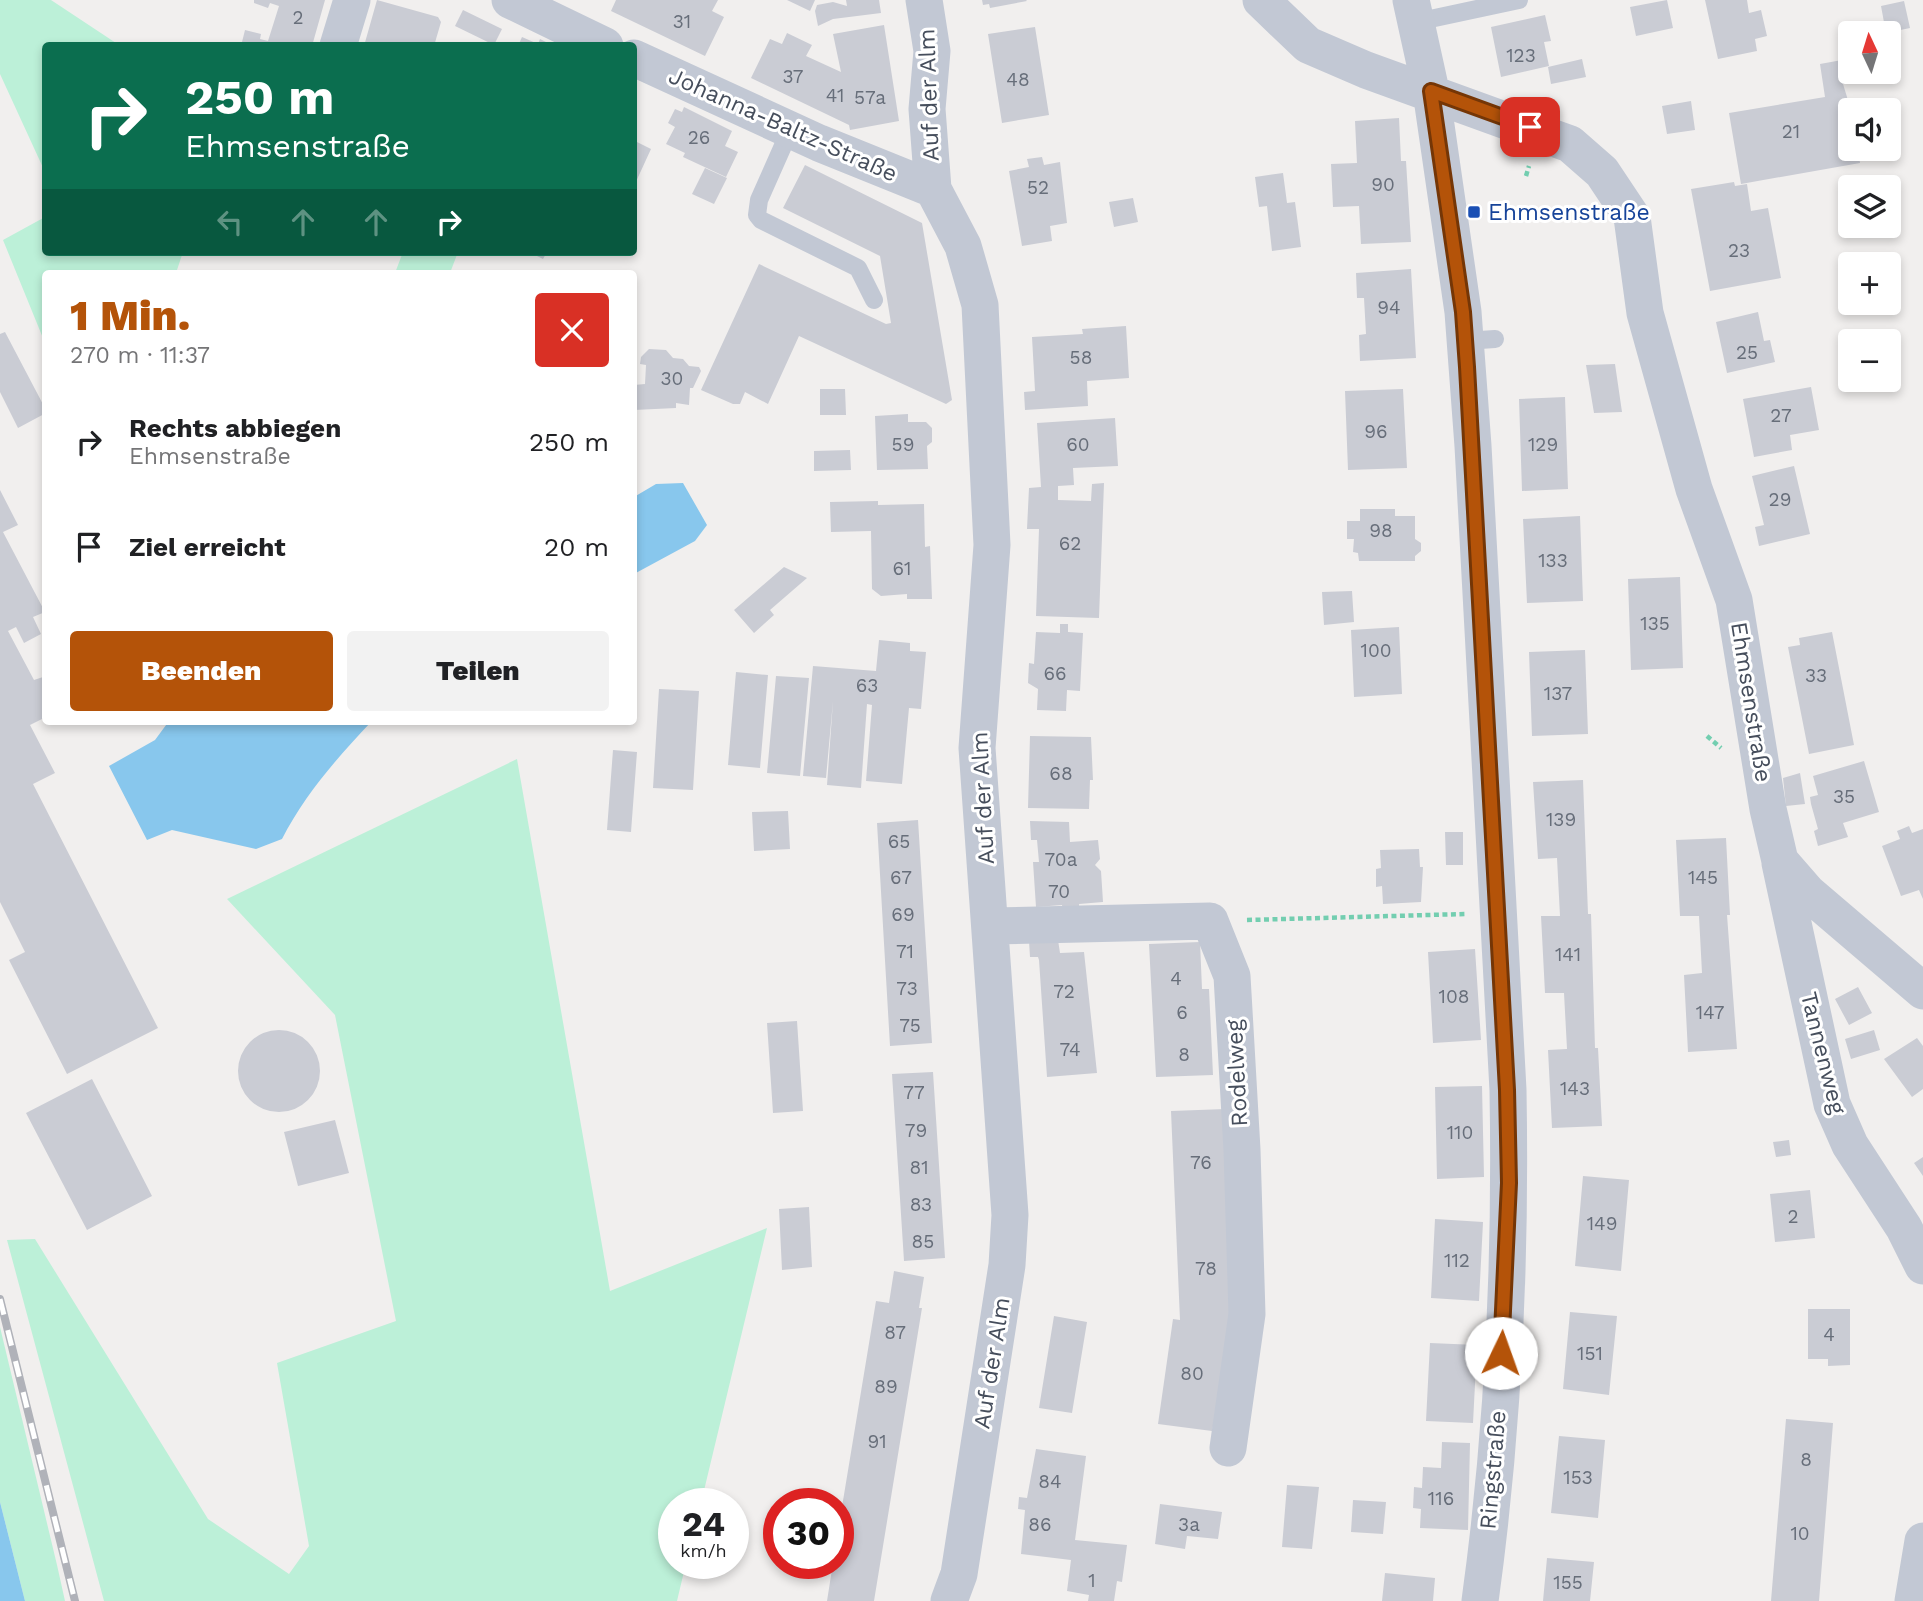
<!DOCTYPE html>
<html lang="de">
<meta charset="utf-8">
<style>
:root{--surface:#fff;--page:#f2f2f2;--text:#202124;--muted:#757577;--accent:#b45309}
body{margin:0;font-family:"Work Sans",sans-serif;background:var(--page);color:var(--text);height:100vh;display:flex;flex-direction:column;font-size:26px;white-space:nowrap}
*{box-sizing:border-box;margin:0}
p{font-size:23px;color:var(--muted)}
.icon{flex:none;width:38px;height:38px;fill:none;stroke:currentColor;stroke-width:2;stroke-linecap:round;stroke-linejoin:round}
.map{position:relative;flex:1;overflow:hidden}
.details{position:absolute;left:42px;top:270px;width:595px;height:455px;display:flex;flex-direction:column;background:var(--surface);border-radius:7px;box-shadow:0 4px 10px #0003}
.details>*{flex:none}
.banner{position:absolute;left:42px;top:42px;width:595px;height:214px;border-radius:7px;box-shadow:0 4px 10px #0003;background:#0b6e4f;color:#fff;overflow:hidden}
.needle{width:46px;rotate:356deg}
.controls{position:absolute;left:1838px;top:21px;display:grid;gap:14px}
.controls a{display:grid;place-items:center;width:63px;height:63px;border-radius:7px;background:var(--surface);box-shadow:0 4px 10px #0003;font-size:35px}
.speed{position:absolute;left:658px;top:1488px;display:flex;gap:14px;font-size:35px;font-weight:700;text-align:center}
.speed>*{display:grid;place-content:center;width:91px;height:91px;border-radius:50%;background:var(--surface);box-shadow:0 4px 10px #0003;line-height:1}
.speed small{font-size:18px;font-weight:400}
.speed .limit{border:10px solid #d22;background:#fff;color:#111}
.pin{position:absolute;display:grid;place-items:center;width:60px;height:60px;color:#fff;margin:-30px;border-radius:14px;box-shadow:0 4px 10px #0006}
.me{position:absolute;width:77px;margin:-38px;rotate:3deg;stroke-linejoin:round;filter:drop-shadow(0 0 5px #0008)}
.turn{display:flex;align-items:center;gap:24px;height:147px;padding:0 28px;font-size:32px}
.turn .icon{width:91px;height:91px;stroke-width:2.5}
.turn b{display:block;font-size:49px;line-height:60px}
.lanes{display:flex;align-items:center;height:66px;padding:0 28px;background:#0003;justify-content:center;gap:35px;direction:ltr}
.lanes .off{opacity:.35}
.round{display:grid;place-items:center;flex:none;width:74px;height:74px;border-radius:7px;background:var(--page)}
.overview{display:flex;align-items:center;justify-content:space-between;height:119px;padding:0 28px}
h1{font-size:42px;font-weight:800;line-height:52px;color:var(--accent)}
.action{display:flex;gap:14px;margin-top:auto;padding:14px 28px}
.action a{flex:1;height:80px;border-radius:7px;background:var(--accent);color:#fff;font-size:28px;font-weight:800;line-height:80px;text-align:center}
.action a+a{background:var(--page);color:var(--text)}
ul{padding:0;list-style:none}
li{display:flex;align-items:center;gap:21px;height:105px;padding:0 28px}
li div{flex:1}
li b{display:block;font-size:26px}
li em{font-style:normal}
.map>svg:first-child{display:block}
</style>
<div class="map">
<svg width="1923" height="1601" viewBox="0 0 1923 1601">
<rect width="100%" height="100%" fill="#f1efee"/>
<path fill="#bcf0d8" d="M0,0h51l68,45 -73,1 -1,126 -45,-98z
M45,217l1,35h137l-7,21h-130l-1,70 -42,-103z
M403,252h55l-8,21h-55z
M517,759l93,532 157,-63 -66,275h-27v60h12l-9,38h-573l-97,-361 28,-1 173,280 81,55 20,-28 -32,-183 119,-42 -61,-306 -108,-116z
M0,1327l57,238 8,36h-40l-25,-99z"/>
<path fill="#88c7ed" d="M683,483l24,42 -12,16 -61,33v-77l22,-13z
M169,721h203c-34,36 -67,73 -90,118l-26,10 -84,-19 -25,10 -38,-74 46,-26z
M0,1502l25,99h-25z"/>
<path fill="#caccd4" d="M254,0h71l-13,46h-71l4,-16 16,4 -1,5 8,2 11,-35 -9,-3 -2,5 -14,-5z
M377,0l61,17 3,5 -7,24h-70z
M616,0h102l-6,11 12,6 -19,39 -94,-45z
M787,0h28l-5,11z
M846,0h33l2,13 -48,6 -15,7 -3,-15 2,-6 16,-3 14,4z
M982,0h44l1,1 -37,7 -1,-4 -6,1z
M1667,0l6,28 -37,8 -6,-29z
M1705,0h42l2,13 12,-3 6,26 -12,3 2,12 -39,8z
M1904,1l6,27 -24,5 -5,-27z
M463,10l39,19 -8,16 -39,-19z
M1545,15l6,26 -7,1 5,24 -48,11 -10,-50z
M884,25l15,96 -49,9 -1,-5 -98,-47 19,-39 12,5 5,-11 25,12 -6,11 35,16 -8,-38z
M1035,27l14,88 -47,8 -14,-89z
M522,37l16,7 2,-5 14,7h-36z
M1582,59l4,18 -35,7 -3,-17z
M1842,60l5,23 -4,1 8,26 -1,39h8l2,14 -119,21 -12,-71 96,-16 -5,-33z
M1691,101l4,29 -28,4 -5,-28z
M684,107l48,24 -7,15 13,6 -12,25 -43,-20 2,-4 -19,-9 9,-17 -7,-4 7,-14 7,3z
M1399,118l2,43h5l5,81 -50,2 -2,-38 -26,1 -2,-43 26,-1 -2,-42z
M635,141l16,8 -17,37v-41z
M1042,157l2,8 16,-3 7,61 -17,3 2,15 -30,5 -13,-75 20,-4 -2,-8z
M805,165l117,58 30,177 -6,4 -147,-68 -31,68 -23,-12 -5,12h-7l-32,-14 58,-126 127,60 5,-1 -11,-67 -97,-48z
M705,168l22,10 -13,26 -22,-10z
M1283,173l4,30 8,-1 6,45 -29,4 -5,-45 -8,1 -4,-30z
M1734,182l1,4 12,-2 4,27 17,-3 13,70 -71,13 -19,-102z
M1133,198l5,24 -24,5 -5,-25z
M529,252h18l-4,7z
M1411,269l5,89 -56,3 -1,-26 7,-1 -2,-36h-7l-1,-25z
M1758,312l6,29 6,-1 5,22 -48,11 -11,-51z
M1126,326l3,52 -42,3 1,25 -63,4 -1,-18 11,-1 -3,-54 51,-3 -1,-5z
M5,332l41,78v3l-28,15 -18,-36v-58z
M649,349l17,1 7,8 10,1 6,7 10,1 2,4 -8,17h-3l-1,17 -13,-2v5l-42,2v-25l11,-1 1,-19 -6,-1 1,-7z
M1615,364l7,48 -28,1 -8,-48z
M1811,387l8,43 -29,5 2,15 -38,7 -11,-58z
M820,389h25l1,26h-26z
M1403,389l4,79 -59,2 -3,-79z
M1565,397l3,92 -46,2 -3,-92z
M908,414v8h18l6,6v14l-5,4 1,23 -51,1 -2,-54z
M1115,418l3,48 -45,2 1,17 -16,1v14l33,1 1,-17 12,-1 -5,135 -63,-2 3,-87h-12l2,-41 12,-1 -4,-64z
M850,450l1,20 -37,1v-20z
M1794,466l16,68 -51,12 -4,-19 9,-2 -12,-49z
M0,490l18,35 -15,7 42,80 -12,5 8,17 -17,9 -8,-16 -8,4 26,49 12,-4v41l-16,8 25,48 -22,11 125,244 -91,46 -58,-114 16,-8 -25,-50z
M878,501v4l46,-1 1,43 5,-1 2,53h-25v-5l-26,2 -9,-7 -1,-58 -40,1 -1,-30z
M1360,509h35v7h20v23l6,4v8l-6,5v5h-56l-1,-8 -5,-1 1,-13h-7v-18h13z
M1580,516l3,85 -56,2 -4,-84z
M784,567l23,11 -37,32 4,5 -20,18 -20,-23z
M1680,577l3,91 -52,2 -3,-91z
M1352,591l2,31 -30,3 -2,-33z
M1060,624h8v8l15,1 -3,58 -13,-1 -1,21 -29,-1 1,-21 -10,-6 1,-20 5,1 2,-32 24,1z
M1399,627l3,67 -48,3 -3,-67z
M1832,632l22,113 -45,9 -21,-107 12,-2 -1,-7z
M879,640l31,3v8l16,1 -5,57 -12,-1 -7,76 -36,-3 6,-76 -5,-1 -6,84 -34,-3 6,-84 -7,77 -23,-2 10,-110 63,5z
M1585,650l3,84 -56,2 -3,-84z
M736,672l32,3 -8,93 -32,-3z
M776,676l33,2 -9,98 -33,-3z
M659,689l40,2 -6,99 -40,-2z
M1030,736l61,1 2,43h-3l-1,29 -61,-1z
M613,750l24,2 -6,80 -24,-2z
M1864,761l15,51 -36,11 5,14 -30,9 -4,-15 4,-2 -7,-25 -1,-7 8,-2 -5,-19z
M1800,773l5,31 -19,2 -3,-28z
M1583,780l5,134h3l4,134h3l4,78 -50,2 -4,-78 19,-1 -3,-56h-19l-4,-77h19l-3,-58 -19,1 -5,-77z
M788,811l2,38 -36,2 -2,-39z
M918,820l14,223 -42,3 -13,-223z
M1030,821l39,1 1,20 28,-2 2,19 -5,6 6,6 2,31 -24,2 1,12 -17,1 -1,-12 -26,2 -3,-45h6l-2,-22h-6z
M1909,826l3,7 11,-4v70l-4,-9 -18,6 -19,-50 18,-7 -3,-8z
M1445,832h18v33h-17z
M1726,838l4,77h-3l10,134 -49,3 -4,-77 18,-2 -3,-57h-19l-4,-76z
M1419,849l1,18h3l-2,35 -38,2 -1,-18 -6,1v-18l5,-1 -1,-18z
M1058,940l2,13 24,-1 13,121 -50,4 -8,-117 -1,-3h-8l-1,-16z
M1200,942l2,47h7l4,86 -57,2 -7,-133z
M1475,949l6,91 -48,3 -5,-91z
M1858,987l14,26 -23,12 -14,-26z
M797,1021l6,90 -30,2 -6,-90z
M1874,1030l6,20 -29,9 -6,-20z
M238 1071a41 41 0 1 1 82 0a41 41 0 1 1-82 0Z
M1917,1038l6,8v43l-11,8 -28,-38z
M933,1072l12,186 -41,3 -12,-187z
M92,1079l60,117 -65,34 -61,-117z
M1482,1086l2,91 -47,2 -2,-92z
M1226,1109l10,210 -24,112 -54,-7 15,-105 7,1 -9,-209z
M335,1120l14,53 -51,13 -14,-54z
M1789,1140l2,15 -15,2 -3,-15z
M1923,1157v19l-9,-13z
M1583,1176l46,4 -8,91 -46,-5z
M1810,1190l5,48 -40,4 -5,-48z
M809,1207l3,60 -30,3 -3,-61z
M1435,1219l48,3 -4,79 -48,-3z
M894,1271l30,6 -5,31h3l-48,293h-47l6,-38h5v-32l38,-230 13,2z
M1808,1309h42v56l-22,1v-7h-20z
M1570,1312l47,4 -8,79 -46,-6z
M1054,1316l33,6 -15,91 -33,-5z
M1430,1343l47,2 -4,78 -47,-2z
M1786,1419l47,4 -14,178h-48z
M1559,1436l46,4 -7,78 -47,-5z
M1442,1442l28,1 -2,87 -48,-2 1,-19 -8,-1 1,-21 8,1 1,-21 18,1z
M1036,1449l50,7 -11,84 52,5 -5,37 -5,-1 -3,20h-26l1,-6 -22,-4 4,-31 -50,-6 4,-44 -7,-1 1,-12 8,1z
M1287,1485l32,2 -7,62 -30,-2z
M1353,1500l33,2 -3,32 -32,-2z
M1160,1504l62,8 -4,27 -31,-3 -2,13 -30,-5z
M1547,1558l47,4 -4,39h-47z
M1385,1573l50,5 -2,23h-51z"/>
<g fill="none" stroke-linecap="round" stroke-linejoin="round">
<path stroke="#73ceb0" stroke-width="4.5" stroke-dasharray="5 3.5" stroke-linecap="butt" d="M1526,176l3,-10
M1707,736l14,12
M1247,920l218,-6"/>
<path stroke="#c2c8d4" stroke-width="18" d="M1416,22l103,-22
M790,130l-31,70 -2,15 4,5 97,48 16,32
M1465,341l30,-2"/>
<path stroke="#c2c8d4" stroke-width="37" d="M510,0l95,46
M924,0l8,51 -5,58 6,80 30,57 17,59 12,240 -15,203 33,467 -3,50 -48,309 -10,27
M1261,0l47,45 58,25 204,74 32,28 30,45 13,96 49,176 40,111 34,209 12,52 27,31 116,99
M1411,0l20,91 32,221 10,134 35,644c3,167 -5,345 -28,511
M338,46l14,-46
M634,58l185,85 114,46
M1780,863l52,241 18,41 54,83 19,38
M991,926l219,-5 22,55 10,174 5,164 -19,134
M1913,1601l10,-60"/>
<defs>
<path id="rail" d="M0,1299l75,302"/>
</defs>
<use href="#rail" stroke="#b0b2b9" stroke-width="8"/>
<use href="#rail" stroke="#fff" stroke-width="5" stroke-dasharray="16" stroke-linecap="butt"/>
</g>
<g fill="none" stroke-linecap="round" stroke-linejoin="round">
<defs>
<path id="route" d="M1501,1353l8,-170 -2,-93 -40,-723 -4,-55 -32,-221 99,36"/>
</defs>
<use href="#route" stroke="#753606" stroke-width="18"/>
<use href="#route" stroke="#b45309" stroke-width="12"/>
</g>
<rect fill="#1a4fb4" stroke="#fff" stroke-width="2.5" x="1467" y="205" width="14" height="14" rx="3.5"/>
<g text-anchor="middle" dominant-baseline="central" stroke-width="6" stroke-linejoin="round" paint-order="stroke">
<g font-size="19" fill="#676e7a">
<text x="298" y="17">2</text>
<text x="682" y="21">31</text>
<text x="1521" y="55">123</text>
<text x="793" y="76">37</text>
<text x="1018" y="79">48</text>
<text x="835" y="95">41</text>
<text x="870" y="97">57a</text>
<text x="1791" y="131">21</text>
<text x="699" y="137">26</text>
<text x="1383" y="184">90</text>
<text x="1038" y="187">52</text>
<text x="1739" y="250">23</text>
<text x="1389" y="307">94</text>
<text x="1747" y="352">25</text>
<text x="1081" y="357">58</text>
<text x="672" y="378">30</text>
<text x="1781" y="415">27</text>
<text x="1376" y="431">96</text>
<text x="903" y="444">59</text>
<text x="1078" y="444">60</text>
<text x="1543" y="444">129</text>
<text x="1780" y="499">29</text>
<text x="1381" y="530">98</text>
<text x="1070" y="543">62</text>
<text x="1553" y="560">133</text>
<text x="902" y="568">61</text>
<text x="1655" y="623">135</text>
<text x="1376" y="650">100</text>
<text x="1055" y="673">66</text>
<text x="1816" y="675">33</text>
<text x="867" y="685">63</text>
<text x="1558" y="693">137</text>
<text x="1061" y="773">68</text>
<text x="1844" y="796">35</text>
<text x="1561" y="819">139</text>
<text x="899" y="841">65</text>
<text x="1061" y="859">70a</text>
<text x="901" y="877">67</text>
<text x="1703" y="877">145</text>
<text x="1059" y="891">70</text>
<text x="903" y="914">69</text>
<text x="905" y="951">71</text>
<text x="1568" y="954">141</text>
<text x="1176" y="978">4</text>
<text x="907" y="988">73</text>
<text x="1064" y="991">72</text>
<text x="1454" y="996">108</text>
<text x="1182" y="1012">6</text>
<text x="1710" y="1012">147</text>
<text x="910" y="1025">75</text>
<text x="1070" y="1049">74</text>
<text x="1184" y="1054">8</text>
<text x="1575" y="1088">143</text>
<text x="914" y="1092">77</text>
<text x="916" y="1130">79</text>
<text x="1460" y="1132">110</text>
<text x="1201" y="1162">76</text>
<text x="919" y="1167">81</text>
<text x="921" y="1204">83</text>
<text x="1793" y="1216">2</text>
<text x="1602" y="1223">149</text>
<text x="923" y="1241">85</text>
<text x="1457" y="1260">112</text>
<text x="1206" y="1268">78</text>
<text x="895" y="1332">87</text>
<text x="1829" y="1334">4</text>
<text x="1590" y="1353">151</text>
<text x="1192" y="1373">80</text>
<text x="886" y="1386">89</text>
<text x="877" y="1441">91</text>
<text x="1806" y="1459">8</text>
<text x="1578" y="1477">153</text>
<text x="1050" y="1481">84</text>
<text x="1441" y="1498">116</text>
<text x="1040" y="1524">86</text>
<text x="1189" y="1524">3a</text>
<text x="1800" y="1533">10</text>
<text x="1092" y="1580">1</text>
<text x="1568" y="1582">155</text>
</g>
<g font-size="23" fill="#464e5c" stroke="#fff">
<text transform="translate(929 95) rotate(-92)">Auf der Alm</text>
<text transform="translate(783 125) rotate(24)">Johanna-Baltz-Straße</text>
<text transform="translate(1751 702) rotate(81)">Ehmsenstraße</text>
<text transform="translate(983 798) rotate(-93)">Auf der Alm</text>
<text transform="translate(1823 1053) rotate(76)">Tannenweg</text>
<text transform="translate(1237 1073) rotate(-93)">Rodelweg</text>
<text transform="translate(992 1363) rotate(-81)">Auf der Alm</text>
<text transform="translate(1493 1470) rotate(-85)">Ringstraße</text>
</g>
<g font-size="23" fill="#164399" stroke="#fff" text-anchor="start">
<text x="1488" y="212">Ehmsenstraße</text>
</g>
</g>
</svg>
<div class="controls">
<a><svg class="needle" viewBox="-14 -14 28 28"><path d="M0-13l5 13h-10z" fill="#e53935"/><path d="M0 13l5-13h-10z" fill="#757577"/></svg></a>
<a><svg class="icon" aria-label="sound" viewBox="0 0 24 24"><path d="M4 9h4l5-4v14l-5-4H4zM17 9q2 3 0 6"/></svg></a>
<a><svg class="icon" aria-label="layers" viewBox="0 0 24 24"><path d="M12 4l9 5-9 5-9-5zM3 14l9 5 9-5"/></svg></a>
<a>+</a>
<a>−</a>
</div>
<div class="speed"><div>24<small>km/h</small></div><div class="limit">30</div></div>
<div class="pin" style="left:1530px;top:127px;background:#d93025"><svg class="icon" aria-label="arrive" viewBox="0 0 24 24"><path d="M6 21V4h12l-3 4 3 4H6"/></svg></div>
<svg class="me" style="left:1501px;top:1353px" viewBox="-20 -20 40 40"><circle r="19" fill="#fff"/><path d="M0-13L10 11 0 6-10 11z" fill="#b45309"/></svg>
<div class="banner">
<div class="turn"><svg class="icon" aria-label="right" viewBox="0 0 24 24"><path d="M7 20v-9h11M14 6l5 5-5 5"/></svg><div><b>250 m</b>Ehmsenstraße</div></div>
<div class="lanes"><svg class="icon off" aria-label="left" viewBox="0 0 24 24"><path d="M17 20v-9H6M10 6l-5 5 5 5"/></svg><svg class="icon off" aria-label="ahead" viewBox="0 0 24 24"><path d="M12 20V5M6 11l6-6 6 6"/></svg><svg class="icon off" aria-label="ahead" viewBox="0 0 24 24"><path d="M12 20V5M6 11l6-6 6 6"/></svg><svg class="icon" aria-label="right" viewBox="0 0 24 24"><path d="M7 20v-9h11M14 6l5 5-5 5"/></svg></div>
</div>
<section class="details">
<div class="overview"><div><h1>1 Min.</h1><p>270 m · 11:37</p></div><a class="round" style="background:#d93025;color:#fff"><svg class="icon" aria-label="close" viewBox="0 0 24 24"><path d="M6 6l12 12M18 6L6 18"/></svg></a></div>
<ul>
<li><svg class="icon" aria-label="right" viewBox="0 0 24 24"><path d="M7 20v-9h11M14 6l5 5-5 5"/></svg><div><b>Rechts abbiegen</b><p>Ehmsenstraße</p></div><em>250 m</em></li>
<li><svg class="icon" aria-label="arrive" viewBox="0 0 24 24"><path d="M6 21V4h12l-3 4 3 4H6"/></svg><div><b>Ziel erreicht</b></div><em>20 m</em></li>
</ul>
<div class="action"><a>Beenden</a><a>Teilen</a></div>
</section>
</div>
